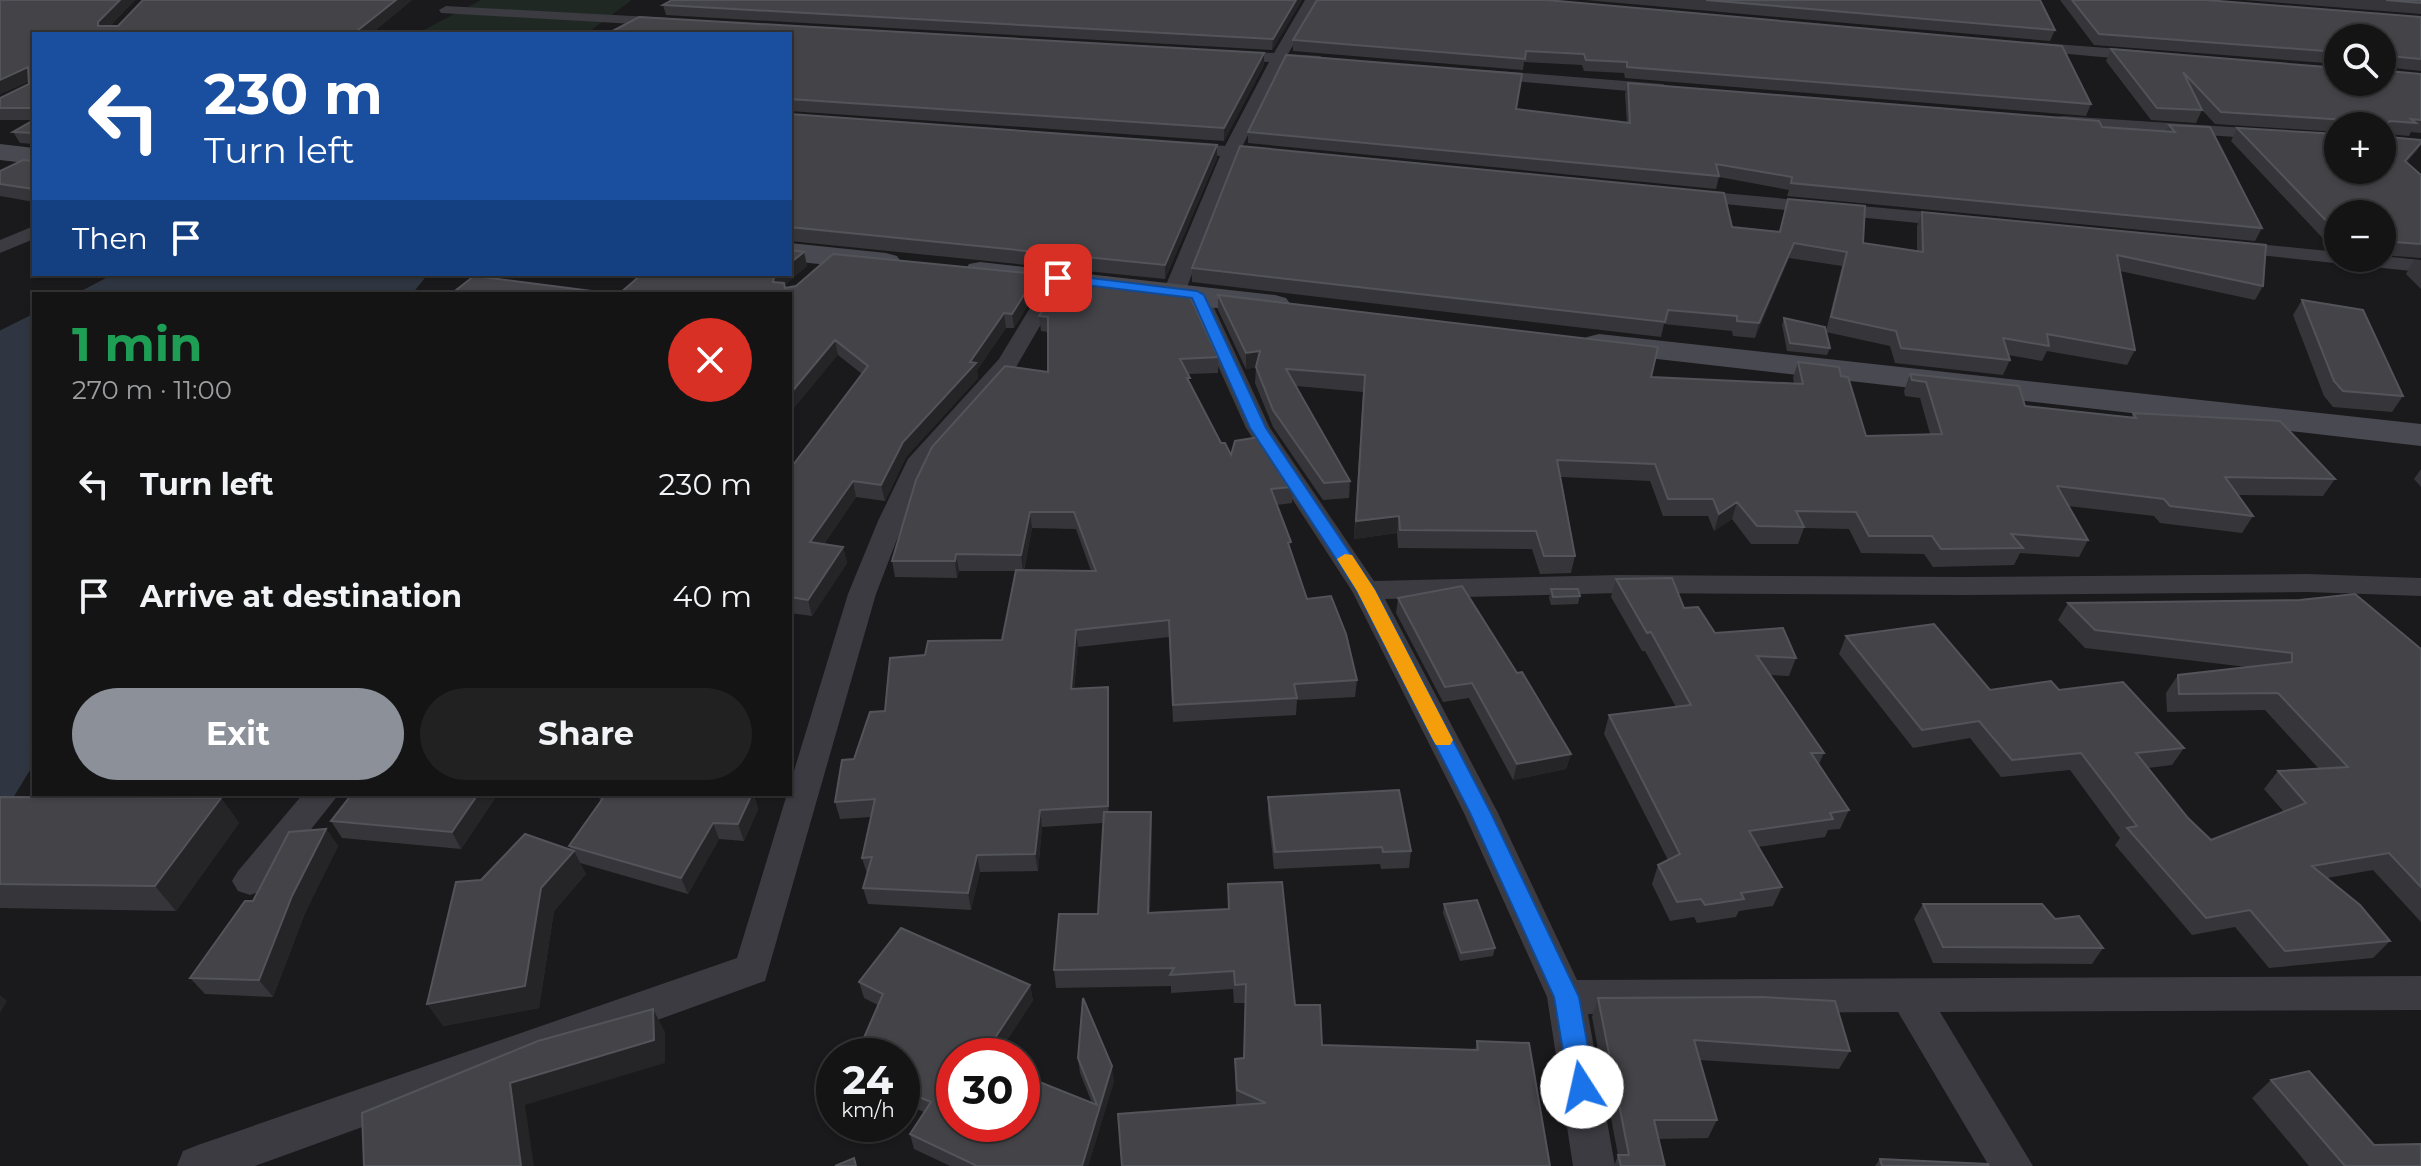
<!DOCTYPE html>
<meta charset="utf-8">
<style>
:root{--surface:#141415;--page:#212122;--text:#f1f3f6;--muted:#9d9ea0;--line:#333334;--accent:#8c9099}
body{margin:0;font-family:Montserrat,sans-serif;background:var(--page);color:var(--text);height:100vh;display:flex;flex-direction:column;font-size:30px;white-space:nowrap}
*{box-sizing:border-box;margin:0}
p{font-size:26px;color:var(--muted)}
.icon{flex:none;width:44px;height:44px;fill:none;stroke:currentColor;stroke-width:2;stroke-linecap:round;stroke-linejoin:round}
.map{position:relative;flex:1;overflow:hidden}
.sheet{position:absolute;left:32px;top:292px;width:760px;height:504px;display:flex;flex-direction:column;background:var(--surface);border-radius:0px;box-shadow:0 2px 6px #0004,0 0 0 2px var(--line)}
.sheet>*{flex:none}
.guide{position:absolute;left:32px;top:32px;width:760px;height:244px;border-radius:0px;box-shadow:0 2px 6px #0004,0 0 0 2px var(--line);background:#1a4fa0;color:#fff;overflow:hidden}
.controls{position:absolute;left:2324px;top:24px;display:grid;gap:16px}
.controls a{display:grid;place-items:center;width:72px;height:72px;border-radius:50%;background:var(--surface);box-shadow:0 2px 6px #0004,0 0 0 2px var(--line);font-size:40px}
.speed{position:absolute;left:816px;top:1038px;display:flex;gap:16px;font-size:40px;font-weight:700;text-align:center}
.speed>*{display:grid;place-content:center;width:104px;height:104px;border-radius:50%;background:var(--surface);box-shadow:0 2px 6px #0004,0 0 0 2px var(--line);line-height:1}
.speed small{font-size:20px;font-weight:400}
.speed .limit{border:12px solid #d22;background:#fff;color:#111}
.pin{position:absolute;display:grid;place-items:center;width:68px;height:68px;color:#fff;margin:-34px;border-radius:16px;box-shadow:0 4px 12px #0006}
.me{position:absolute;width:88px;margin:-44px;rotate:350deg;stroke-linejoin:round;filter:drop-shadow(0 0 6px #0008)}
.turn{display:flex;align-items:center;gap:28px;height:168px;padding:0 40px;font-size:36px}
.turn .icon{width:104px;height:104px;stroke-width:2.5}
.turn b{display:block;font-size:56px;line-height:68px}
.then{display:flex;align-items:center;height:76px;padding:0 40px;background:#0003;gap:16px;font-size:30px}
.round{display:grid;place-items:center;flex:none;width:84px;height:84px;border-radius:42px;background:var(--page)}
.headline{display:flex;align-items:center;justify-content:space-between;height:136px;padding:0 40px}
h1{font-size:48px;font-weight:700;line-height:60px;color:#1e9e55}
.button{display:flex;gap:16px;margin-top:auto;padding:16px 40px}
.button a{flex:1;height:92px;border-radius:48px;background:var(--accent);color:#fff;font-size:32px;font-weight:700;line-height:92px;text-align:center}
.button a+a{background:var(--page);color:var(--text)}
ul{padding:0;list-style:none}
li{display:flex;align-items:center;gap:24px;height:112px;padding:0 40px}
li div{flex:1}
li b{display:block;font-size:30px}
li em{font-style:normal}
.map>svg:first-child{display:block}
</style>
<div class="map">
<svg width="2421" height="1166" viewBox="0 0 2421 1166">
<rect width="100%" height="100%" fill="#1a1a1c"/>
<path fill="#1f2822" d="M481,0h151l-46,34h-170z"/>
<path fill="#2f3641" d="M122,274h306l-16,20h-328z
M34,318v433l-34,56v-472z"/>
<g fill="none" stroke-linecap="round" stroke-linejoin="round">
<path stroke="#2f3641" stroke-width="8" d="M84,294l38,-20
M0,335l34,-17"/>
<path stroke="#2f3641" stroke-width="13" d="M0,807l34,-56"/>
<path fill="#3b3b41" fill-rule="evenodd" d="M1305,0h14l-31,54 32,2 8,5 -8,5 -36,-3 -42,84 32,3 9,5 -9,5 -36,-3 -53,135 -11,6 -7,-2 -4,-4 57,-136 -40,-4 -9,-5 9,-5 45,4 44,-84 -43,-2 -8,-5 8,-5 48,3z
M446,6l223,12 7,4 -7,4 -228,-13 -2,-3z
M2028,42l118,9 8,5 -8,5 -123,-11v-6z
M1485,70l178,14 8,5 -8,5 -184,-16v-6z
M2063,116l275,18v10l-281,-19 -2,-4 2,-4z
M1690,190l269,25 10,6 -10,6 -276,-27 -2,-4 2,-4z
M34,226v13l-34,14v-13z
M2227,241l111,11v6l44,-2 39,4v12l-201,-21 -3,-4z
M1058,272l10,6 -52,89 -84,94 -28,60 -28,73 -111,387 -510,185h-78l6,-15 15,-6 539,-187 50,-164h3v-10l58,-190 30,-73 30,-62 91,-100 49,-81z
M1197,289l11,6 62,133 104,153 245,-6 346,2 342,-3 114,4v18l-114,-4 -342,3 -346,-2 -234,6 113,214 79,167 844,-4v34l-481,2 93,154h-44l-91,-154 -310,2 27,152h-42l-26,-169 -83,-184 -112,-222 -106,-163 -60,-133z
M303,794h36l-77,97 -12,4 -12,-4 -6,-10 6,-10z"/>
<path fill="#494951" fill-rule="evenodd" d="M0,144l34,4v16l-34,-4z
M790,243l96,10 11,3 4,6 -4,6 -11,3 -96,-10z
M980,262l295,33 11,3 5,7 -5,7 -11,3 -306,-37 -4,-7 4,-7z
M1599,334l822,90v22l-834,-95 -5,-7 5,-7z"/>
</g>
<path fill="#36363a" fill-rule="evenodd" d="M0,0h135l-25,26h8l25,-26h269l-41,34h-337v86h-34v-22l29,-14v-3l-29,13z
M672,0h630l-30,50 -606,-35 -3,-10z
M1317,0l774,104 -5,12 -461,-38 -1,-5 -40,-2 -2,-6 -58,-3 -1,8 -230,-19v-11z
M1586,0h454l15,30 -5,11z
M2060,0h146l215,17v54l-35,-4 2,4 33,3v59l-10,-1 -2,4 -21,-2 1,3 32,3v4l-5,8 -9,10 14,13v83l-39,-3v-41h-44v37l-6,-3 -101,-107 6,-13 101,42 44,-44h-44v6l-123,-8 -13,-14 -6,13 -45,-3 -45,-59 5,-12 271,33 -44,-44v26l-244,-19z
M2245,0h176v14z
M790,34l474,19v12l-40,76 -434,-30z
M1628,83l474,44 64,5 3,-7 93,103 -7,13 -468,-45 2,-6 -70,-13 -3,12 -468,-46v-11l268,-23 111,14 -2,-29z
M790,114l427,31v13l-52,121 -375,-38z
M34,120v24l-14,-1 -7,-11z
M34,161v41l-34,-6v-25z
M1788,199l75,44 54,8v-25l5,-14 341,74 -8,14 -135,-29 15,79 -8,15 -80,-14 -5,10 -34,-6 2,5 -7,15 -108,-12 -5,-17 -64,-14 4,16 -3,7 -40,-4 -5,-26 2,-7 42,13 16,-65 -53,-8 -34,80 -22,-2 -1,-5 -68,-7 -3,13 -469,-55v-14l540,-41 47,4z
M804,252l3,14 -23,19 1,3 252,-14 1,14 -24,40h-8l-29,42 1,8 -72,79 -21,44 -29,-4 -32,47 19,3 4,16 -35,53 -22,-3v-144l72,-95 -24,-19 -48,-61h-171z
M2414,260h7v29l-15,-15z
M1063,276l155,81v16l-30,1 2,11 31,58 10,12 61,32v16l-15,2 14,46 16,48 50,81 -2,17 -58,3 -1,15 -123,7 -4,-85 -91,10 -4,42 34,-2 1,16v109h42l1,19 -2,81 78,-3v-25l67,121 27,40 153,5 2,-9 73,125 -314,-61 -1,-46 9,-1 1,-55h-11l-1,-14 -62,4v-7l-115,2 -2,-18 44,-56 5,-91 -61,4 -4,44 -58,1 -9,38 -103,-6 -5,-16 4,-14 -5,-16 9,-41 -31,2 -5,-17 19,-43 71,-104 77,-15 14,-69h-57l-2,7 -62,-1 -3,-16 156,-189v-40l-7,-1 -2,-15zM1032,528l44,1 15,42 -67,-1z
M1218,295l433,82 143,7 -1,-6 5,-16 43,14 25,60 64,-2 -10,-36 -15,-2 -1,-5 6,-17 115,32 106,12 2,-5 202,66 -12,17 -85,-1 15,21 -11,17 -82,-10 -6,-7 -86,-10 20,34 -9,17 -59,-4 -6,12 -81,2 -9,-13 -63,-1 -12,-24 -45,-1 -6,16h-47l-19,-25 -18,12 -6,-15h-45l-13,-35 -89,-4 14,79 -4,17 -31,1 -8,-25 -134,-1 -1,-15 -43,6 9,-147 -67,-6 54,95 -1,17 -26,2 -50,-73 -18,-44 1,-16 -10,2 -28,-59z
M2302,300l101,96 -11,16 -59,-5 -9,-11 -31,-81z
M2421,469v18l-7,-8z
M1616,579l68,29 31,25 81,25 -7,18 -19,-1 54,78 -5,11 30,46 -9,19 -12,1 -3,7 -67,10 24,40 -9,19 -34,5 -3,6 -39,6 -3,-6 -24,4 -18,-37 6,-19 10,-5 -64,-126 5,-19 67,-8 -31,-56h-3l-31,-54z
M1551,589l29,7 -2,8 -27,1 -2,-7z
M1398,598l173,156 -5,15 -53,11 -44,-82 -26,4 -47,-89z
M2068,603l353,46v273l-48,-52 -46,8 63,63 -17,17 -104,10 -34,-41 -43,8 -77,-90 5,-7 -50,-68 -69,7 -31,-39 -57,10 -74,-94 7,-18 144,54h69l125,58 -12,17 -24,3 40,50 23,22 73,-28 -20,-23 14,-18 41,-2 -54,-59 -98,2 -1,-19 12,-18 69,-8 -162,-19 -27,-28z
M498,794l-37,55 -119,-11 -11,-17z
M582,794h171l5,15 -14,32 -25,-2 -31,55 -108,-31 6,11 -32,37 -15,97 -96,18 38,-146 90,-30 -2,-4 32,-45 -2,-3z
M0,797l221,1 18,25 -63,88 -176,-3z
M1268,797l143,54 -2,17 -28,1 -1,-5 -106,5 -6,-56z
M326,829l12,17 -33,67 -32,84 -68,-3 -15,-16 63,-77z
M1444,904l51,44 -2,8 -33,5 -17,-48z
M1923,904l132,15 48,29 -11,16 -159,-1 -19,-44z
M859,982l171,3 3,16 -79,55 138,47 -12,-30 -2,-15 36,23 -26,85h-138l-36,-17 -4,-15 14,-22 -22,-9v-47l-24,-51 -14,-7z
M1598,998l252,53 -11,18 -140,-9 18,60 -9,18 -50,1 7,27h-51l4,-11 -26,-138z
M2271,1080l103,65 47,21h-112l-57,-68z
M1880,1159l109,7h-114z"/>
<path fill="#252528" d="M120,0h15l-31,32 -6,-6v-4z
M396,0h16l-41,34h-18z
M1296,0h6l-30,50 1,-11z
M1264,53v12l-40,76v-13z
M28,67l6,11 -34,16v-14z
M2421,143l-5,9 -19,21 8,-12z
M1217,145v13l-52,121v-14z
M1794,243l-5,15 -34,80 4,-15z
M804,252l3,14 -30,26 -4,-10 1,-5 4,-3h12v-11z
M1037,274l1,14 -24,40 -2,-14z
M1004,313l2,15 -29,42 1,8 -72,79 -21,44 -4,-16 22,-43 67,-80z
M835,340l3,15 -48,58v-19z
M1260,351v16l-14,2v-16z
M853,481l3,16 -42,61 -4,-16z
M1737,502l-5,17 -18,12 5,-17z
M1030,512l2,16 -9,44 -2,-17z
M1399,516l-2,17 -43,6 2,-18z
M843,547l4,16 -35,53 -4,-16z
M956,554l3,17 -2,7 -2,-17z
M1076,630l2,17 -6,59 -1,-17z
M1108,687l1,16v120l-1,-17z
M1571,754l-5,15 -53,11 4,-16z
M478,794h20l-37,55 -9,-17z
M752,794l6,15 -14,32 -6,-17z
M221,798l18,25 -63,88 -21,-25z
M1040,810l2,17 -4,44 -3,-17z
M1151,812l1,19 -3,100 -1,-18z
M713,823l6,16 -31,55 -7,-16z
M326,829l12,17 -33,67 -32,84 -14,-17 33,-84z
M574,851l12,23 -32,37 -15,97 -96,18 -16,-22 114,-116z
M977,855l3,17 -9,38 -3,-17z
M1030,985l3,16 -36,55h-14z
M0,995l7,6 -7,12z
M653,1009l12,23v31l-140,42 9,61h-13l-11,-83z
M1112,1066l2,15 -26,85h-6z"/>
<path fill="#434348" stroke="#53545a" stroke-width="2" d="M0,0h120l-22,22v4h20l25,-26h253l-43,34h-319v74h-34v-10l29,-14 -1,-17 -28,13z
M672,0h624l-23,39 -610,-34z
M1317,0h230l515,46 29,58 -464,-37v-5l-41,-2 -2,-6 -58,-3 -1,8 -232,-19z
M1706,0h334l15,30z
M2072,0h134l215,17v42l-32,-3 -3,2v10l2,3 33,3v46l-10,-1 5,4 -26,-2 -4,3 3,13 32,3v3l-16,18 16,14v69l-39,-3v-27h-44v19l-101,-105 101,6v36h44v-44h-34l-1,-6 -126,-8 -38,-40 19,38 -45,-2 -46,-59 227,19v14h44v-44h-44v14l-239,-18z
M2386,0h35v3z
M639,17l625,36 -40,75 -434,-29v-65h-183z
M1286,55l236,19 -6,35 114,14 -2,-40 471,38 3,6 73,5 -6,-7 41,2 52,101 -471,-45 1,-6 -76,-13 3,12 -471,-44z
M790,114l427,31 -52,120 -375,-38z
M34,120v13l-21,-1z
M1240,146l484,47 8,34 48,5 8,-33 77,7 -2,37 60,9 -1,-40 344,33 -3,41 -146,-31 18,95 -88,-16 2,12 -46,-8 7,22 -109,-12 -5,-17 -65,-14 16,-65 -53,-9 -35,80 -22,-2v-5l-69,-6 -3,12 -473,-54z
M23,160l11,1v28l-34,-5v-13z
M790,250l14,2 -14,11z
M833,254l204,20 -25,40 -8,-1 -34,49 6,1 -73,79 -22,43 -28,-4 -43,61 33,5 -35,53 -18,-3v-128l78,-103 -33,-26 -45,54v-100h-171l23,-20h136l-4,3 -1,5 11,1 1,5 11,-2z
M474,276l141,18h-164z
M1063,276l125,16 30,65 -38,2 10,19h-3l34,65h4l6,12 4,-14 24,-4 33,50 -21,2 20,53 -3,1 19,56 24,-3 15,38 11,46 -63,4 3,14 -124,7 -4,-85 -93,10 -5,59 37,-2v119l-68,4 -5,44 -58,1 -9,38 -105,-5 9,-31 -10,1 13,-59 -40,3 7,-42 12,-1 16,-47 15,-1 5,-53 35,-3 3,-14 74,-1 14,-70 80,1 -22,-59h-44l-9,43 -65,-1 -1,7h-63l24,-81 16,-33 73,-81 43,6v-55l-9,-1z
M1218,295l440,52 -7,30 152,7 -5,-22 41,5 2,9 7,1 18,59 76,-2 -16,-52 -14,-2 -2,-6 109,12 6,20 111,12 -3,-5 147,8 55,58 -110,-2 28,39 -83,-10 -6,-7 -107,-13 31,54 -77,-6 12,14 -82,1 -9,-13h-63l-13,-24 -60,-1 8,16 -47,-1 -20,-24 -18,12 -6,-15h-45l-13,-35 -98,-4 18,96h-31l-8,-25 -136,-1 -1,-14 -43,5 9,-146 -79,-6 64,112 -26,2 -51,-73 -17,-43 4,-16 -14,2z
M2302,300l61,10 40,86 -60,-5 -9,-10z
M1784,318l41,9 5,21 -40,-5z
M1672,578l12,30 14,-1 17,26 68,-5 13,30 -39,-2 67,97h-13l38,57 -19,3 3,6 -84,12 33,56 -41,6 3,6 -39,6 -4,-6 -24,3 -19,-37 22,-11 -71,-139 82,-10 -40,-73 -4,1 -31,-54z
M1462,586l55,87 5,-1 49,82 -54,10 -45,-81 -27,4 -47,-89z
M1551,589h27l2,7 -27,1z
M2355,594l66,55v238l-32,-34 -77,13 48,39 30,36 -105,10 -35,-41 -44,8 -79,-90 10,-2 -56,-73 -69,7 -33,-39 -57,9 -76,-94 88,-12 56,66 61,-9 8,9 64,-8 61,66 -48,5 52,65 23,22 95,-37 -28,-32 70,-4 -70,-74 -99,1 -1,-19 114,-13v-9l-197,-23 -27,-27 232,-3z
M1399,790l12,61 -28,1 -1,-5 -107,5 -7,-55z
M352,794h126l-26,38 -121,-11z
M606,794h146l-14,30 -25,-1 -32,55 -112,-32z
M0,797l221,1 -66,88 -155,-2z
M1104,812h47l-3,101 81,-4 -1,-25 54,-2 13,123h25l2,40 156,5 -1,-9 52,2 21,123h-428l-4,-52 148,-11 -29,-13 -2,-31 9,-1 2,-74 -11,1 -1,-14 -64,4 4,-7 -120,2 5,-56h39z
M326,829l-34,67 -33,84 -69,-2 55,-77h8l36,-69z
M525,834l49,17 -33,37 -16,98 -98,18 29,-122 25,-2z
M1477,900l18,48 -34,5 -17,-49z
M1923,904h119l13,15 24,-3 24,32 -160,-1z
M901,928l129,57 -47,71h-29v68h68v-49l75,30 -19,-47 5,-60 29,68 -30,100h-105l-67,-32 21,-32 -29,-12v-34h-46l27,-62 -24,-12z
M1762,997l73,4 15,50 -156,-11 23,80h-63l11,46h-44l-3,-11h11l-31,-157z
M653,1009l1,31 -144,43 11,83h-157l-2,-53 176,-72z
M2309,1071l65,74 47,-1v22h-76l-74,-86z
M854,1158l2,8h-21z
M1880,1159l108,5 1,2h-107z"/>
<path fill="#1a73e8" stroke="#114b97" stroke-width="2" d="M1058,274l139,17 7,4 62,133 109,162 116,223 88,184 16,90 -4,8 -9,4 -10,-4 -3,-8 -15,-90 -84,-184 -113,-222 -107,-163 -58,-130 -139,-17v-6z"/>
<path fill="#f59e0b" d="M1345,554l7,1 23,35 78,150 -3,5h-14l-3,-5 -76,-149 -20,-32z"/>
</svg>
<div class="controls">
<a><svg class="icon" aria-label="search" viewBox="0 0 24 24"><circle cx="10" cy="10" r="6"/><path d="M15 15l6 6"/></svg></a>
<a>+</a>
<a>−</a>
</div>
<div class="speed"><div>24<small>km/h</small></div><div class="limit">30</div></div>
<div class="pin" style="left:1058px;top:278px;background:#d93025"><svg class="icon" aria-label="arrive" viewBox="0 0 24 24"><path d="M6 21V4h12l-3 4 3 4H6"/></svg></div>
<svg class="me" style="left:1582px;top:1087px" viewBox="-20 -20 40 40"><circle r="19" fill="#fff"/><path d="M0-13L10 11 0 6-10 11z" fill="#1a73e8"/></svg>
<div class="guide">
<div class="turn"><svg class="icon" aria-label="left" viewBox="0 0 24 24"><path d="M17 20v-9H6M10 6l-5 5 5 5"/></svg><div><b>230 m</b>Turn left</div></div>
<div class="then">Then<svg class="icon" aria-label="arrive" viewBox="0 0 24 24"><path d="M6 21V4h12l-3 4 3 4H6"/></svg></div>
</div>
<section class="sheet">
<div class="headline"><div><h1>1 min</h1><p>270 m · 11:00</p></div><a class="round" style="background:#d93025;color:#fff"><svg class="icon" aria-label="close" viewBox="0 0 24 24"><path d="M6 6l12 12M18 6L6 18"/></svg></a></div>
<ul>
<li><svg class="icon" aria-label="left" viewBox="0 0 24 24"><path d="M17 20v-9H6M10 6l-5 5 5 5"/></svg><div><b>Turn left</b></div><em>230 m</em></li>
<li><svg class="icon" aria-label="arrive" viewBox="0 0 24 24"><path d="M6 21V4h12l-3 4 3 4H6"/></svg><div><b>Arrive at destination</b></div><em>40 m</em></li>
</ul>
<div class="button"><a>Exit</a><a>Share</a></div>
</section>
</div>
